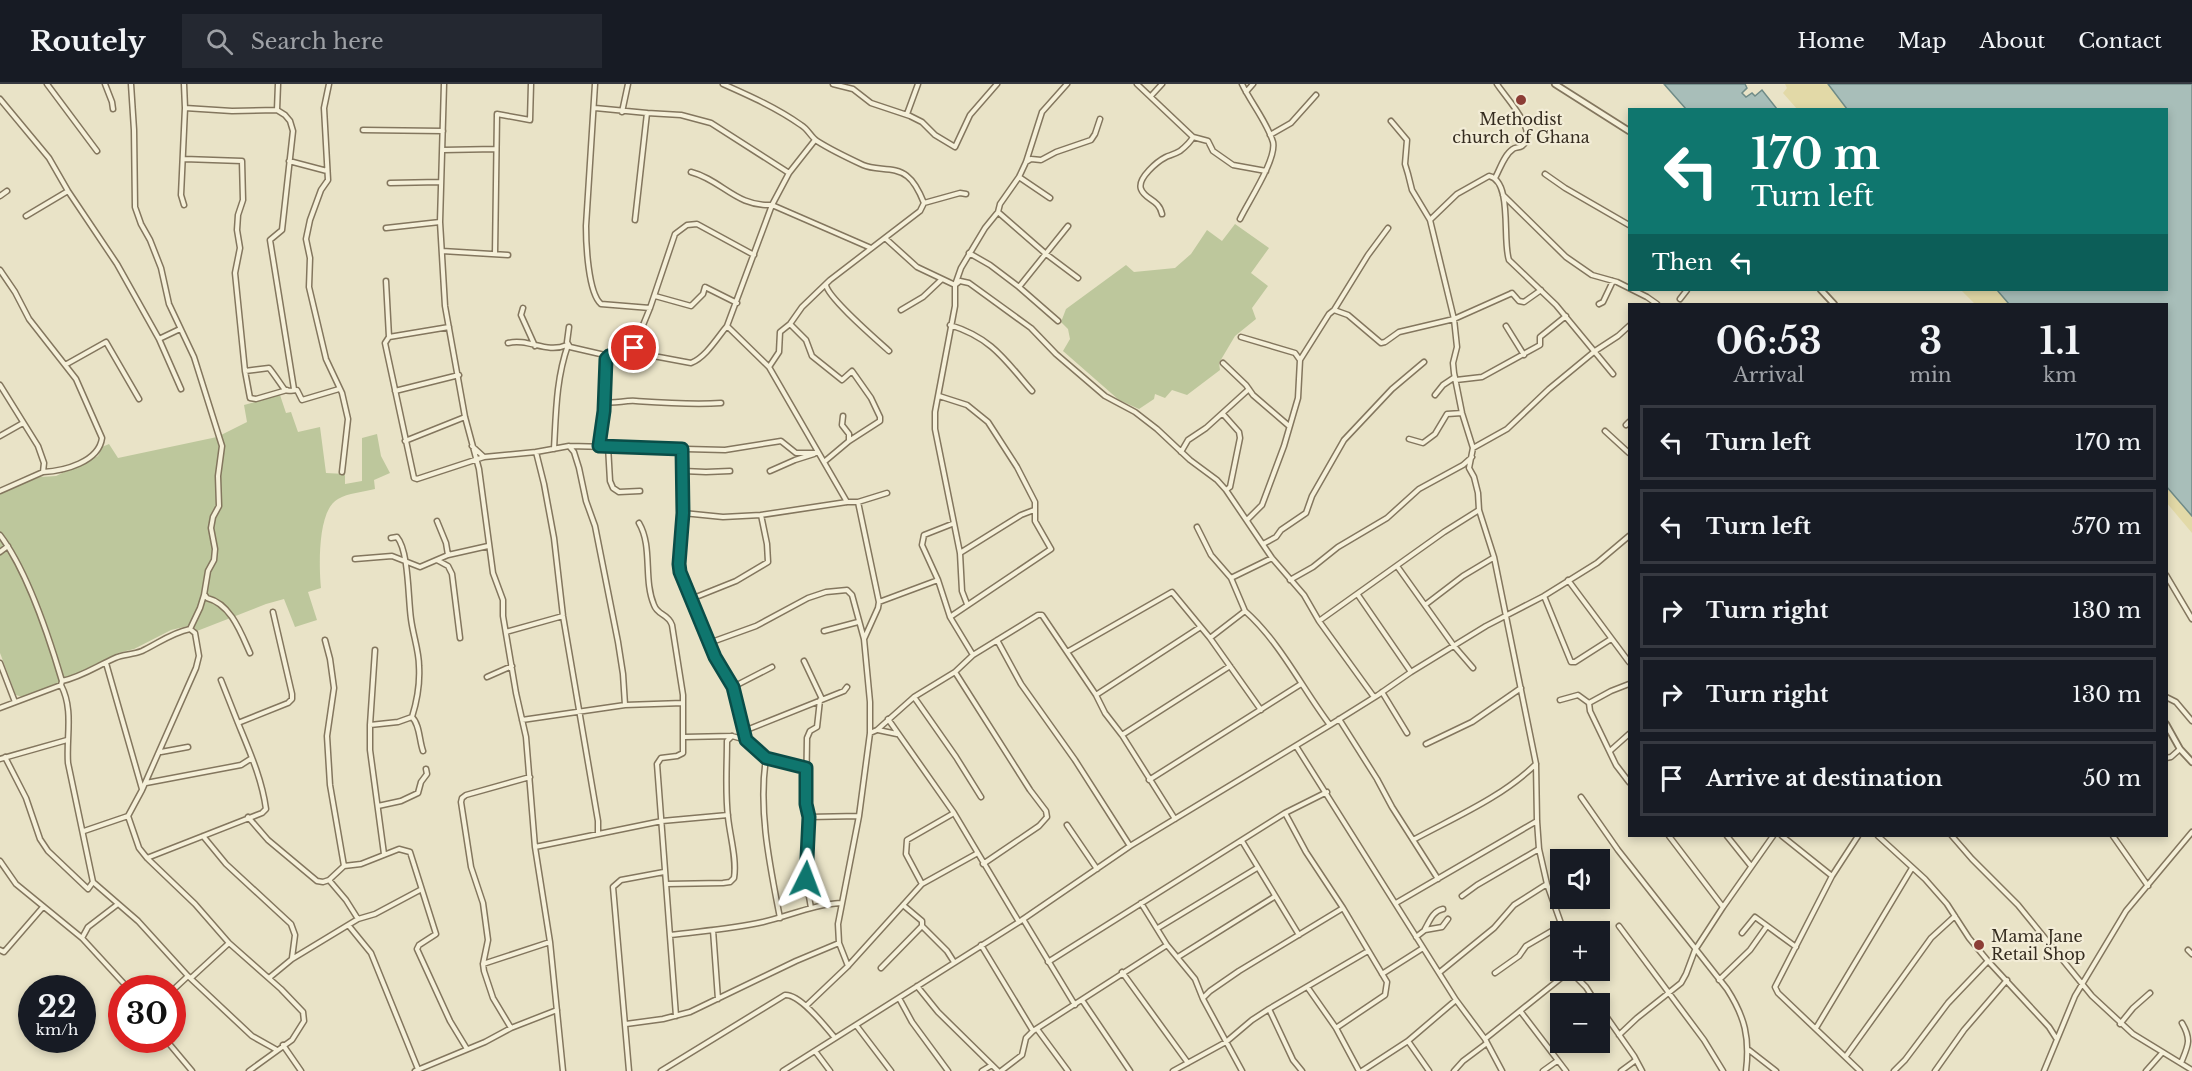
<!DOCTYPE html>
<meta charset="utf-8">
<style>
:root{--surface:#171b24;--page:#242831;--text:#f1f3f6;--muted:#9ea1a6;--line:#363941}
body{margin:0;font-family:"Libre Baskerville",serif;background:var(--page);color:var(--text);height:100vh;display:flex;flex-direction:column;font-size:22px;white-space:nowrap}
*{box-sizing:border-box;margin:0}
p{font-size:20px;color:var(--muted)}
.icon{flex:none;width:33px;height:33px;fill:none;stroke:currentColor;stroke-width:2;stroke-linecap:round;stroke-linejoin:round}
.map{position:relative;flex:1;overflow:hidden}
.sheet{position:absolute;left:1628px;top:219px;width:540px;height:534px;display:flex;flex-direction:column;background:var(--surface);border-radius:0px;box-shadow:0 3px 9px #0003}
.sheet>*{flex:none}
.top-card{position:absolute;left:1628px;top:24px;width:540px;height:183px;border-radius:0px;box-shadow:0 3px 9px #0003;background:#0f766e;color:#fff;overflow:hidden}
.fabs{position:absolute;left:1550px;top:765px;display:grid;gap:12px}
.fabs a{display:grid;place-items:center;width:60px;height:60px;border-radius:0px;background:var(--surface);box-shadow:0 3px 9px #0003;font-size:30px}
.speed{position:absolute;left:18px;top:891px;display:flex;gap:12px;font-size:30px;font-weight:700;text-align:center}
.speed>*{display:grid;place-content:center;width:78px;height:78px;border-radius:50%;background:var(--surface);box-shadow:0 3px 9px #0003;line-height:1}
.speed small{font-size:15px;font-weight:400}
.speed .limit{border:9px solid #d22;background:#fff;color:#111}
.pin{position:absolute;display:grid;place-items:center;width:51px;height:51px;color:#fff;margin:-26px;border:3px solid #fff;border-radius:50%;box-shadow:0 2px 6px #0007}
.me{position:absolute;width:66px;margin:-33px;rotate:3deg;stroke-linejoin:round;filter:drop-shadow(0 0 4px #0008)}
.turn{display:flex;align-items:center;gap:21px;height:126px;padding:0 24px;font-size:27px}
.turn .icon{width:78px;height:78px;stroke-width:2.5}
.turn b{display:block;font-size:42px;line-height:51px}
.then{display:flex;align-items:center;height:57px;padding:0 24px;background:#0003;gap:12px;font-size:22px}
.eta{display:flex;justify-content:space-evenly;align-items:center;height:102px;text-align:center}
.eta b{font-size:36px;font-weight:700;line-height:42px}
ul{padding:0;list-style:none}
li{display:flex;align-items:center;gap:18px;height:75px;margin:0 12px 9px;padding:0 12px;border:3px solid var(--line);border-radius:0px}
li div{flex:1}
li b{display:block;font-size:22px}
li em{font-style:normal}
header{display:flex;align-items:center;gap:36px;box-sizing:border-box;height:84px;padding:0 30px;background:var(--surface);border-bottom:2px solid var(--line)}
header strong{font-size:28px}
nav{display:flex;gap:33px;margin-inline-start:auto;font-size:21px}
.search{width:420px;height:54px;background:var(--page);display:flex;align-items:center;gap:15px;box-sizing:border-box;padding:0 21px;border-radius:0px;color:var(--muted);font-size:22px}
.map>svg:first-child{display:block}
</style>
<header>
<strong>Routely</strong>
<div class="search"><svg class="icon" aria-label="search" viewBox="0 0 24 24"><circle cx="10" cy="10" r="6"/><path d="M15 15l6 6"/></svg>Search here</div>
<nav><a>Home</a><a>Map</a><a>About</a><a>Contact</a></nav>
</header>
<div class="map">
<svg width="2192" height="987" viewBox="0 0 2192 987">
<rect width="100%" height="100%" fill="#e9e3c7"/>
<path fill="#bdc79c" d="M1235,140l34,24 -18,25 17,13 -16,22 4,11 -21,17 -16,27 1,7 -33,25 -15,-5 -7,8 -10,-4 -1,5 -15,10 -20,-9 -56,-49 7,-12 -2,-10 -7,-7 5,-13 60,-44 8,7 41,-4 16,-14 16,-24 15,11z
M280,311l6,18 5,-1 7,20 22,-5 6,46 19,1v10l17,-3v-43l15,-4 4,22 9,17 -16,7 1,9c-12,3 -27,4 -37,10 -21,11 -19,69 -17,89l-13,4 9,28 -22,7 -11,-28 -18,5 -69,27 -2,-3 -7,-2 -17,4 -37,19 -16,4 -60,30 -36,14 -6,-2 -16,-42v-160l40,-16 16,-1 42,-20 4,-9 7,-3 9,14 99,-21 30,-15 -3,-17z"/>
<path fill="#e2d9a7" d="M1785,0h43l19,25h-50l-14,-16 4,-5z
M1961,206h36l12,14h-34z
M2166,403l26,29v17l-26,-31z"/>
<path fill="#a8beb9" stroke="#6f8b87" stroke-width="1.5" d="M1664,0h81l2,4 -5,5 4,4 6,-4 3,3 7,-6 15,19h-91z
M1828,0h364v432l-26,-30v-182h-157l-12,-14h169v-180l-319,-1z"/>
<g fill="none" stroke-linecap="round" stroke-linejoin="round">
<defs>
<path id="minor" d="M47,0l50,67
M105,0l7,18 1,7
M131,0l3,46 1,77 6,17 9,16 11,28 8,36 25,53 28,89 -4,30 1,30 -6,11 -2,11 4,21 -1,11 -6,11 -4,24 -4,13 -10,21
M329,0l-5,24 4,72 -7,10 -11,30 -4,19 4,19 -1,29 17,72 16,34 6,26 -6,53
M444,0l-4,138 5,84 20,111 14,52 14,104 10,27v16l13,77 10,44 9,110 15,95 13,129
M595,0l-9,142c0,17 2,67 15,78l49,4
M723,0c27,12 54,24 78,41 7,4 10,12 16,16 14,9 31,17 46,24 13,6 32,1 44,11 8,6 13,17 17,27
M833,0l20,5 18,14 39,13 12,6 13,13 20,12 15,-32 27,-31
M1137,0l56,53 15,4 5,10 20,14 33,6
M1246,8l7,-8
M1151,12l11,-12
M0,15l49,59 19,33 49,73 42,75 22,50
M185,24l47,3 45,-1 8,5 5,6 3,10 -11,99 -12,10 24,149
M595,24l52,5 -12,107
M277,26l1,-26
M622,28l6,-28
M647,29l34,2 30,8 78,50
M907,30l11,-30
M1391,37l16,19 -2,24 3,10 4,16 18,30 24,99 3,28 -4,16 1,10 8,40 11,35 -4,20 5,9 4,16 1,17 15,47 42,207 1,57 2,28 8,35 17,48
M363,46l80,1
M1270,51l21,-12 25,-28
M815,56l-26,33 -17,32 -45,121 42,41 78,135
M443,66l53,-1
M184,75l58,2 1,39 -5,15 -1,15 3,18 -5,25 10,98 5,27 6,1 31,-9
M289,77l38,10
M1026,78l5,-3 10,1 15,-8 35,-12 4,-6 5,-15
M691,88c31,8 45,35 81,33l99,43
M1545,90l20,14 64,37
M1019,93l31,21
M1495,94c5,-9 9,-23 18,-29 2,-2 6,-1 9,-3 18,-14 -17,-49 -25,-62
M390,99l50,-1
M1503,111l63,62 26,18 25,7 30,15 10,7
M0,112l7,-5
M184,121l-3,-10 4,-87 -1,-24
M998,128l48,42 32,24
M1162,130c-3,-15 -17,-14 -21,-25 -4,-11 17,-28 25,-32 5,-2 9,-3 14,-6 5,-4 10,-8 13,-14
M26,132l42,-25
M1240,135c8,-17 37,-60 33,-77 -6,-20 -22,-39 -31,-58
M1430,136l27,-26 32,-18c24,5 13,65 20,84l47,45 57,69
M386,144l54,-6
M885,154l32,29 38,18 5,-4 9,2 62,45 25,26 49,42 30,16 22,17 33,31 27,20 9,10
M442,167l66,4
M969,169l21,12 29,22 49,-61
M495,170l2,-140 33,6 1,-36
M0,186l15,22 14,27 47,60 26,59c-3,24 -38,33 -59,34
M386,197l3,56 -4,6 29,135 3,1 67,-22 52,-5 33,-6 5,6 5,16 7,33 9,25 23,116 5,32 2,31
M826,201c2,13 51,55 63,66
M1019,203l39,34
M655,212l36,10 12,-12 2,-7 32,16
M1680,215l7,-9
M1599,220l4,-2 10,-21
M523,224l-2,7 14,31
M901,226l22,-13 18,-17
M1334,226l34,-55 20,-27
M790,240l16,16 6,16 30,24 10,-9 19,27 9,19v4l-31,20
M950,241c42,13 55,35 82,66
M1506,242l18,29
M569,243l-2,15 3,5 39,9
M389,253l60,-10
M1241,253l54,16 5,7
M159,255l21,-10
M508,259c21,-5 38,11 59,2
M632,268l59,11c15,-6 26,-25 36,-37
M1223,279l23,22 7,10 36,31
M65,281l41,-23 33,57
M769,283l10,-15 1,-20 10,-8 12,-17 28,-27 90,-69 4,-8 36,-10 6,1
M245,287l24,-3c3,3 15,21 16,22 4,2 8,0 12,0l5,10 37,-11
M1456,296l26,-3 58,-32v-8l26,-21
M0,301l38,61 6,17 -1,9 -43,19
M395,307l64,-16
M1435,311l8,-10 12,-8
M939,312l28,9 21,17 29,45 18,35v19l16,28 -101,68
M604,318c11,2 21,-2 32,-1 29,2 56,4 85,2
M1223,330l16,18 1,6 -10,49 -4,3 46,68 32,37 15,26 55,76
M1626,341l3,-3
M1605,347l24,22
M0,352l23,-13
M1409,355l14,4 12,-9 12,-20 15,-1
M405,357l60,-24
M472,362l12,11
M569,362l156,4 56,-9 15,12h21
M599,362l5,-35 3,-52 2,-3 23,-4 18,-44 25,-74 12,-9 10,-1 57,31
M608,362l2,35 3,7 6,4 21,-1
M1473,364l34,-19 42,-40 46,-38 23,-15 11,-10
M554,365c2,-36 2,-70 14,-104
M682,365l1,64 -4,51 1,8 35,85 18,30 7,23 6,30
M536,368l8,32 10,54 9,78 35,205v13
M1181,368l7,-12 18,-12 43,-39
M824,378l25,-21v-7l-7,-9 1,-9
M683,387l23,1 24,-1
M770,387l25,-11 19,-6
M858,418l21,100 -1,6 -14,31
M683,429l40,4 38,-2 86,-13h11l29,-9
M1247,436l15,-15 22,-59 14,-48 2,-38 29,-46 5,-4 14,5 33,28 4,-1 14,-10 55,-13 56,-25 2,-1 7,8 5,1 17,-12
M437,437l9,22 2,12
M639,439c14,24 4,56 15,82 4,11 14,8 18,20l11,70v58l-6,3 -16,2 -4,6 19,252
M952,440l-28,11 -2,10 16,35 12,37 23,38
M1197,443l14,28 20,23 14,33 -35,27
M0,451c28,37 49,102 62,146l-1,4c13,25 5,52 7,78l25,119
M1263,460l13,-7 5,-7 25,-17 6,-17 32,-56 48,-51 32,-27
M0,468l8,-6
M960,469l61,-38 13,-5
M355,475l37,-3 28,11 28,-12 40,-9
M437,476l11,6 4,8 8,64
M1397,482l57,80 19,22
M2166,491l26,44
M1231,494l41,-20
M1290,496l23,-13 25,-20 49,-29 32,-29 44,-24 9,-8
M1568,496l61,82
M205,511l2,3c24,6 34,35 43,55
M1358,511l53,77
M1544,512l27,66h4l36,-23
M691,515l45,-18 32,-19 -1,-18 -6,-29
M879,518l59,-22
M967,520l-5,-13 -2,-38 -25,-124v-17l20,-106v-21l6,-17 24,-40 13,-16 2,-8 19,-27 7,-15 16,-50 25,-28
M1425,521l38,-29 30,-18
M1245,527c35,31 57,77 85,114
M1319,537l125,-89 35,-22
M824,547l34,-9
M506,548l57,-16
M325,556l5,19 4,29 -7,48 3,49 14,81
M997,556l24,44 54,76 55,86
M709,559l47,-17 52,-28 18,-6 21,-2 5,5 12,44 6,63v31l-11,83 -21,108 1,19 9,23
M375,566l-5,75v25l14,104
M1067,568l105,-60 38,46 51,72
M804,577l18,38
M0,579l15,39
M106,579l36,126
M955,588l75,118 16,21 1,6 -8,9 -56,38
M487,593l25,-11
M221,596l17,43
M62,597c19,-4 35,-15 53,-23 8,-4 17,-3 27,-7 17,-8 29,-18 48,-22l5,4 4,23 -3,12 -54,122 -14,26 -44,15
M1629,600l-18,7 -22,12 1,8 26,54 13,17
M733,603l39,-20
M1382,608l25,41
M1096,611l103,-67
M914,613l42,60 25,40
M2166,613l10,5 16,19
M1560,616l18,-5 11,8
M0,624l61,-23
M412,633c8,8 7,23 11,34
M888,635l66,94 65,109
M1339,635l38,60 15,28 46,72
M522,636l103,-15 58,-2
M370,641l28,-3 14,-5c5,-16 8,-35 7,-51 0,-15 -6,-31 -8,-47 -3,-20 -2,-68 -14,-82l-6,1
M878,646l19,4
M744,647l100,-40 3,-4
M870,649l7,-3 37,-33 41,-25 18,-17 65,-40h4l54,80 9,18 17,22 53,84
M1122,651l108,-69
M684,653l48,-1 14,4 20,18 40,11
M1426,660l46,-22 49,-34
M1296,662l160,254 29,39 17,32
M1610,667l19,-17
M161,668l27,-5
M5,673l21,41 14,41 8,12 40,38 5,-7
M766,674c-8,53 4,108 14,160
M2166,674l5,-1 9,-8
M0,675l67,-19
M1149,696l152,-96
M146,699l95,-18 11,-7
M1581,713l37,53 109,139c18,28 23,49 19,82
M378,722l23,-5 17,-8 3,-11 6,-8 -1,-5
M1285,729l21,39 37,56 44,74 -2,13 -49,33
M128,732l11,32 8,10 48,46 34,39 52,46 22,23 1,9 -12,19 -43,31
M248,733l20,23 49,41 6,1 6,-2 17,20 12,19
M809,733l50,-1
M1067,741l30,44
M203,752l23,28 65,60 4,11 -3,23
M1669,752l54,71
M1727,752l24,30
M1782,752l50,40
M1858,752l-26,40 -57,111 3,6 82,78
M1878,752l47,43 22,25 22,34 19,23 61,66 7,11
M1952,752l20,23 46,46 74,91 41,38 59,36
M2113,752l35,50
M1413,756c42,-23 88,-42 123,-76
M1242,757l57,94
M535,763l127,-26 66,-6
M147,774l115,-45 4,-4c-4,-30 -17,-59 -28,-86l50,-20 4,-4v-5l-19,-82
M0,777l16,23 66,54
M329,796l15,-14 17,-2 38,-15 11,3 26,82 -17,11 -2,4 33,72 17,28
M93,798l45,39 50,55 64,60 25,14
M667,800l56,-1 7,-1 4,-4c3,-19 -4,-41 -6,-61 -3,-25 -1,-51 -1,-76l5,-5
M922,800l-16,-30 1,-14 47,-27
M1462,812l15,-11 62,-36
M1141,819l26,42 28,34 8,20 39,72
M1396,819l141,-82
M118,820l-30,23 -6,11 46,50
M903,821l19,16v5l25,25 7,11
M811,824l-5,-29 3,-62 -3,-13 1,-66 3,-7 7,-4 3,-27
M1023,835l52,86
M349,842l22,27 47,116
M1619,842l85,114 19,31
M1158,844l99,-60
M1425,845c5,-9 8,-18 18,-20
M713,846l5,69
M1742,849l13,-16 41,30
M670,851c31,-4 62,-6 93,-13 26,-6 52,-18 78,-19
M1416,853l9,-7 17,-3 6,-8
M981,861l52,86
M0,866l4,2 39,-45
M2188,866l4,4
M1178,873l96,-60
M1048,878l237,-149 42,-21
M483,880l67,-22
M881,884l41,-42
M1122,888l66,91
M1440,888l54,-44 20,-23 33,-21
M1571,888l15,15 11,17
M1495,889l24,-17 7,-10 36,-21
M1382,890l41,-26
M191,894l38,-35
M269,894l23,-19 66,-40 17,-5 45,-24
M1719,896l31,-30 17,-24
M917,902l21,26 60,59
M1308,904l28,40 23,43
M172,907l16,-15
M899,914l13,24 36,49
M1203,914l7,-7 29,-20 104,-63
M1082,916l48,71
M806,922l42,-40 74,-82 54,-30
M1599,922l35,50 8,15
M1269,925l24,51 9,11
M1521,928l45,59
M626,940l37,-5 27,-7 106,-51 43,-18
M2120,940l13,-16 17,-15
M856,941l35,46
M511,944l-18,-30 -9,-27 -1,-7 5,-24 -5,-37 -12,-36 -10,-65 1,-4 4,-3 64,-18
M1816,944l96,-160
M1037,945l31,42
M1619,951l18,-17 44,-35 5,-9 9,-24 28,-43 50,-71
M1485,955l86,-69
M166,956l26,31
M1408,957l21,30
M283,961l18,26
M1749,966l27,21
M815,967l15,20
M1846,972l85,-118 24,-22
M2181,979c7,-17 11,-23 1,-40
M415,987l70,-29 26,-14 46,-18
M629,987l-16,-184 8,-7 43,-8
M661,987l124,-76c15,-1 40,31 50,43
M783,987l236,-149 111,-76 200,-121 48,-30 33,-23 75,-46 58,-30 53,-33 32,-27
M982,987l10,-6
M1001,987l21,-16 4,-17 7,-7 134,-86
M1173,987l53,-29 26,-22 17,-11 99,-58
M1362,987l46,-30 48,-41
M1454,987l9,-10 24,-18
M1543,987l14,-10
M1621,987l15,-11
M1894,987l11,-11 43,-57 40,-42
M1935,987l29,-41 43,-50
M2044,987l31,-75 51,-85 66,-79
M2146,987l16,-18"/>
<path id="tertiary" d="M1555,0l74,47
M1821,206l13,14
M2166,640l14,25 12,13"/>
</defs>
<use href="#minor" stroke="#83765e" stroke-width="7"/>
<use href="#tertiary" stroke="#83765e" stroke-width="8"/>
<use href="#minor" stroke="#f5f0d9" stroke-width="4"/>
<use href="#tertiary" stroke="#f5f0d9" stroke-width="4.5"/>
</g>
<g fill="none" stroke-linecap="round" stroke-linejoin="round">
<defs>
<path id="route" d="M634,264l-2,4 -23,4 -3,3 -2,52 -5,35 83,3 1,64 -4,51 1,8 35,85 18,30 13,53 20,18 40,10v36l3,13 -3,62"/>
</defs>
<use href="#route" stroke="#0a4d48" stroke-width="15"/>
<use href="#route" stroke="#0f766e" stroke-width="10"/>
</g>
<g fill="#8c3d35" stroke="#f2ecd6" stroke-width="2">
<circle cx="1521" cy="16" r="6"/>
<circle cx="1979" cy="861" r="6"/>
</g>
<g text-anchor="middle" dominant-baseline="central" stroke-width="4.5" stroke-linejoin="round" paint-order="stroke">
<g font-size="16" fill="#352c20" stroke="#f2ecd6">
<text x="1521" y="35">Methodist<tspan x="1521" dy="18">church of Ghana</tspan></text>
<text x="1991" y="852" text-anchor="start">Mama Jane<tspan x="1991" dy="18">Retail Shop</tspan></text>
</g>
</g>
</svg>
<div class="fabs">
<a><svg class="icon" aria-label="sound" viewBox="0 0 24 24"><path d="M4 9h4l5-4v14l-5-4H4zM17 9q2 3 0 6"/></svg></a>
<a>+</a>
<a>−</a>
</div>
<div class="speed"><div>22<small>km/h</small></div><div class="limit">30</div></div>
<div class="pin" style="left:634px;top:264px;background:#d93025"><svg class="icon" aria-label="arrive" viewBox="0 0 24 24"><path d="M6 21V4h12l-3 4 3 4H6"/></svg></div>
<svg class="me" style="left:806px;top:795px" viewBox="-20 -20 40 40"><path d="M0-17L14 15 0 8-14 15z" fill="#0f766e" stroke="#fff" stroke-width="4"/></svg>
<div class="top-card">
<div class="turn"><svg class="icon" aria-label="left" viewBox="0 0 24 24"><path d="M17 20v-9H6M10 6l-5 5 5 5"/></svg><div><b>170 m</b>Turn left</div></div>
<div class="then">Then<svg class="icon" aria-label="left" viewBox="0 0 24 24"><path d="M17 20v-9H6M10 6l-5 5 5 5"/></svg></div>
</div>
<section class="sheet">
<div class="eta">
<div><b>06:53</b><p>Arrival</p></div>
<div><b>3</b><p>min</p></div>
<div><b>1.1</b><p>km</p></div>
</div>
<ul>
<li><svg class="icon" aria-label="left" viewBox="0 0 24 24"><path d="M17 20v-9H6M10 6l-5 5 5 5"/></svg><div><b>Turn left</b></div><em>170 m</em></li>
<li><svg class="icon" aria-label="left" viewBox="0 0 24 24"><path d="M17 20v-9H6M10 6l-5 5 5 5"/></svg><div><b>Turn left</b></div><em>570 m</em></li>
<li><svg class="icon" aria-label="right" viewBox="0 0 24 24"><path d="M7 20v-9h11M14 6l5 5-5 5"/></svg><div><b>Turn right</b></div><em>130 m</em></li>
<li><svg class="icon" aria-label="right" viewBox="0 0 24 24"><path d="M7 20v-9h11M14 6l5 5-5 5"/></svg><div><b>Turn right</b></div><em>130 m</em></li>
<li><svg class="icon" aria-label="arrive" viewBox="0 0 24 24"><path d="M6 21V4h12l-3 4 3 4H6"/></svg><div><b>Arrive at destination</b></div><em>50 m</em></li>
</ul>
</section>
</div>
